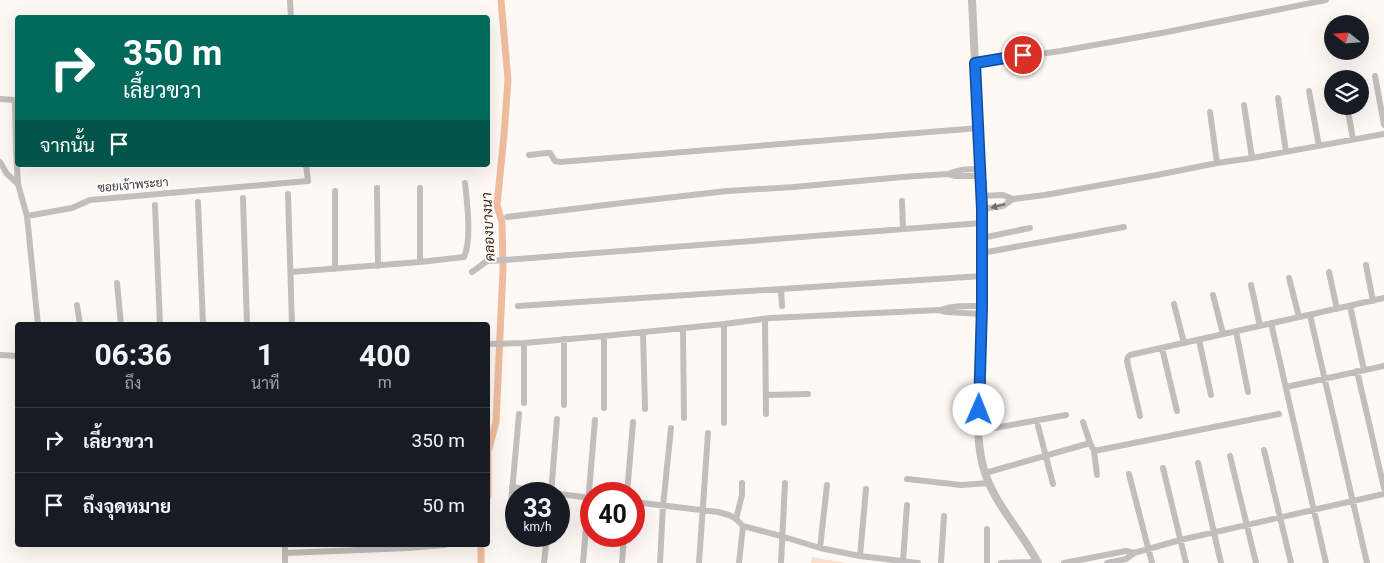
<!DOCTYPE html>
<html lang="th">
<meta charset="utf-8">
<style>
:root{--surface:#171b24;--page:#242831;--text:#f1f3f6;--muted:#9ea1a6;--line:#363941}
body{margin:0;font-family:Roboto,Sarabun,sans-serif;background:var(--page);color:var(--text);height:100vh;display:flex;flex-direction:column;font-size:19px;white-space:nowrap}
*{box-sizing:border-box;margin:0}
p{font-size:16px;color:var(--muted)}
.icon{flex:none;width:28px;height:28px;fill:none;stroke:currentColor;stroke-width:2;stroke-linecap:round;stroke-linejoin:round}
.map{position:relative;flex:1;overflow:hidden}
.sheet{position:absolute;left:15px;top:322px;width:475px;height:225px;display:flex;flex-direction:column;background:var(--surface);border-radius:5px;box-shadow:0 5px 20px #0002}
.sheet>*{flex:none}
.top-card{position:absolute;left:15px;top:15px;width:475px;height:152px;border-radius:5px;box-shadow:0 5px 20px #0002;background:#00695c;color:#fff;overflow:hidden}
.needle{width:32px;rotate:287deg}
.tools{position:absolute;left:1324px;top:15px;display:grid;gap:10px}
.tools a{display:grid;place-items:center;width:45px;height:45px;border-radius:50%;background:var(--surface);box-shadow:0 5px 20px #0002;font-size:25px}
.speed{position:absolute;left:505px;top:482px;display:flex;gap:10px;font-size:25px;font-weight:700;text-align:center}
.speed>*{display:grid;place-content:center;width:65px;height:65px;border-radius:50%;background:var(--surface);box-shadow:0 5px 20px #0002;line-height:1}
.speed small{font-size:12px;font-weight:400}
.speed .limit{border:8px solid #d22;background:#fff;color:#111}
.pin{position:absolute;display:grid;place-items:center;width:42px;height:42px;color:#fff;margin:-21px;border:2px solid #fff;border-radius:50%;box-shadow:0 1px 5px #0007}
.me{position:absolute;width:55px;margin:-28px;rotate:1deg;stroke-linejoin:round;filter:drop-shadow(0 0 4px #0008)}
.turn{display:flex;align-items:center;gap:18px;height:105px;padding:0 25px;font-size:22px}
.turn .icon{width:65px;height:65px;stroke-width:2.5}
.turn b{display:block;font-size:35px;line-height:42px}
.then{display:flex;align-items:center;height:48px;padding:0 25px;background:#0003;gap:10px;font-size:19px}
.eta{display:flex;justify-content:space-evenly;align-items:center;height:85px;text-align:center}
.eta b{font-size:30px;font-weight:700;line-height:35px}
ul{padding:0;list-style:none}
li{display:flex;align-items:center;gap:15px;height:65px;padding:0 25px;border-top:1px solid var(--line)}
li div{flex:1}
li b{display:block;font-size:19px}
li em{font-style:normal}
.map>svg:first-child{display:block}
</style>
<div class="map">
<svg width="1384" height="563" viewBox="0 0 1384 563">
<rect width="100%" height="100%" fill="#fff9f5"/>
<path fill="#fadfcf" d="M812,557l34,6h-35z"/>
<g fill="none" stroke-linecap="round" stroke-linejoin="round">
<path stroke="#efbd9e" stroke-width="7" d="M488,452l8,-30 7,-153 -1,-47 -5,-17 7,-70 4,-55 -7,-80
M488,456v40
M481,563v-18"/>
<path stroke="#c2bebc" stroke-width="6" d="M290,0l1,18
M975,63l86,-12 106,-19 159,-32
M1375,76l9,49
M1309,91l10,55
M1278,98l8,54
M0,99l15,1
M18,100h-3v4l1,45 2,35 9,32
M1244,105l8,53
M1347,106l6,33
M1210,112l7,51
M529,155l18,-2h3l5,8 5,1 419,-34
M0,162l7,12 11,10
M948,174c11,-5 20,-5 32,-5
M377,188l1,78
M420,188v74
M335,191v78
M288,194l4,131
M981,196l22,-1 10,4
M243,198l4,127
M902,201l1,28
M198,202l5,123
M155,205l5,120
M982,209l21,-3 10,-7 32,-4 112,-20 60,-12 35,-5 132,-24
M507,217l115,-14 105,-12 67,-4 108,-10 46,-3 8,2h24
M982,238l48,-10
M982,253l142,-26
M1366,265l7,36
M291,272l129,-10 44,-5c8,-17 3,-55 1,-74
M472,272l15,-11 18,-1 477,-37
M1329,272l8,37
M1289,278l10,39
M117,283l4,42
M1251,285l9,41
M781,289l1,17
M1213,295l10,39
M1174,304l10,39
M77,305l3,20
M518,306l464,-30
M1350,306l14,64
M940,310c14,-5 28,-4 42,-4
M1310,315l57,248
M765,319l1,95
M1271,323l55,240
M724,324v99
M38,325l-11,-109 45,-8 18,-8 218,-19 -2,-16
M683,328l1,90
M1236,331l12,61
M643,332l2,77
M604,336v72
M564,339v66
M1199,340l12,55
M488,344l36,-1 80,-7 120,-12 47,-6 168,-8 8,2 34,2
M1162,348l15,63
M0,355l18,1
M1357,371l27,117
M1286,387l98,-21
M766,395l42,-1
M524,403v-60
M1140,416l-13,-55 1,-4 2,-2 254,-57
M1038,426l15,58
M978,431l88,-16
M1090,443l4,8 3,24
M1264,450l27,113
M1094,451l185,-37
M1230,456l26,107
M1198,463l23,100
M1163,468l23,95
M985,473l105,-30 -7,-21
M1129,474l23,89
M907,479l54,6 28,-2
M512,487l41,7
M551,494l6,-75
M559,494l32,4
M627,494l6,-72
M634,502l84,10 11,3 7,4 7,7 38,10 39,12 40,8 58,7
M736,519l6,-24v-12
M509,526l10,-112
M820,548l7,-63
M286,553l122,-5 37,-3
M860,556l6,-67
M903,561l4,-56
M285,563v-18
M544,563l3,-27
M583,563l12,-143
M622,563l2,-27
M660,563l3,-57 8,-78
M699,563l9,-130
M739,563l4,-37
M781,563l4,-80
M941,563l3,-47
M987,563v-34
M1001,563l36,-1
M1064,563l62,-12 8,2
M1107,563l19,-4 8,-6 46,-13 204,-46"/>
<path stroke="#c2bebc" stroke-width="8" d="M972,0l10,209v97l-4,125c1,14 2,28 7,42 11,33 37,59 53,90"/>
</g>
<defs><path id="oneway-solid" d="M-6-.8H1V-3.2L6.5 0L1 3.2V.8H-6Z" transform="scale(1.25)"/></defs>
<use fill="#716e6c" href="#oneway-solid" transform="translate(998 206) rotate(166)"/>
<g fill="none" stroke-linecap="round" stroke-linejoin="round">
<defs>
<path id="route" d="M979,410l3,-104v-97l-7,-146 48,-8"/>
</defs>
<use href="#route" stroke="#114b97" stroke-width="12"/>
<use href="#route" stroke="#1a73e8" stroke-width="9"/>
</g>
<g text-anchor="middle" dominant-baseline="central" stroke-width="4" stroke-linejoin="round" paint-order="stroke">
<g font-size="12" fill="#3b3837" stroke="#fff">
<text transform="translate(133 185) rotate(-5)">ซอยเจ้าพระยา</text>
</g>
<g font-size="14" font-style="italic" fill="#42220a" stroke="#fff">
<text transform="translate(488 227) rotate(-93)">คลองบางนา</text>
</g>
</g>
</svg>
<div class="tools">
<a><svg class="needle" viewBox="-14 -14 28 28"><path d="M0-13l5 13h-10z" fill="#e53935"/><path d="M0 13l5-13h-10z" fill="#9ea1a6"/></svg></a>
<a><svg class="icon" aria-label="layers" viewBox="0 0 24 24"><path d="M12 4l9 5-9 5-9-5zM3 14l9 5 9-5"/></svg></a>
</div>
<div class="speed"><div>33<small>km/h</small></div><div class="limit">40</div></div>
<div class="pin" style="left:1023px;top:55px;background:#d93025"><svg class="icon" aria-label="arrive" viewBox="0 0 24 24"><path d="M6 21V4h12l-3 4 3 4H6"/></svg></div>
<svg class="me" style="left:979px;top:410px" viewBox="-20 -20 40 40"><circle r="19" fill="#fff"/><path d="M0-13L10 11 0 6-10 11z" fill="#1a73e8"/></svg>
<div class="top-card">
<div class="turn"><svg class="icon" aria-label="right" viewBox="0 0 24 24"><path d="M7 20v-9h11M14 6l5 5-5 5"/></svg><div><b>350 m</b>เลี้ยวขวา</div></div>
<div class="then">จากนั้น<svg class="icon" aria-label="arrive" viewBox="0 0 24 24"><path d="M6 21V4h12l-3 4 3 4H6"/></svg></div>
</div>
<section class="sheet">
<div class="eta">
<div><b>06:36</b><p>ถึง</p></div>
<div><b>1</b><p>นาที</p></div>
<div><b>400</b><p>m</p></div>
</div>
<ul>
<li><svg class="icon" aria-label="right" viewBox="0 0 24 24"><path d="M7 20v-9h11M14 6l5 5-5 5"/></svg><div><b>เลี้ยวขวา</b></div><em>350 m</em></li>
<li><svg class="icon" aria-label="arrive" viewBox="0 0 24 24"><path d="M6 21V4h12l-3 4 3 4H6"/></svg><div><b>ถึงจุดหมาย</b></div><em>50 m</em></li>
</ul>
</section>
</div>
